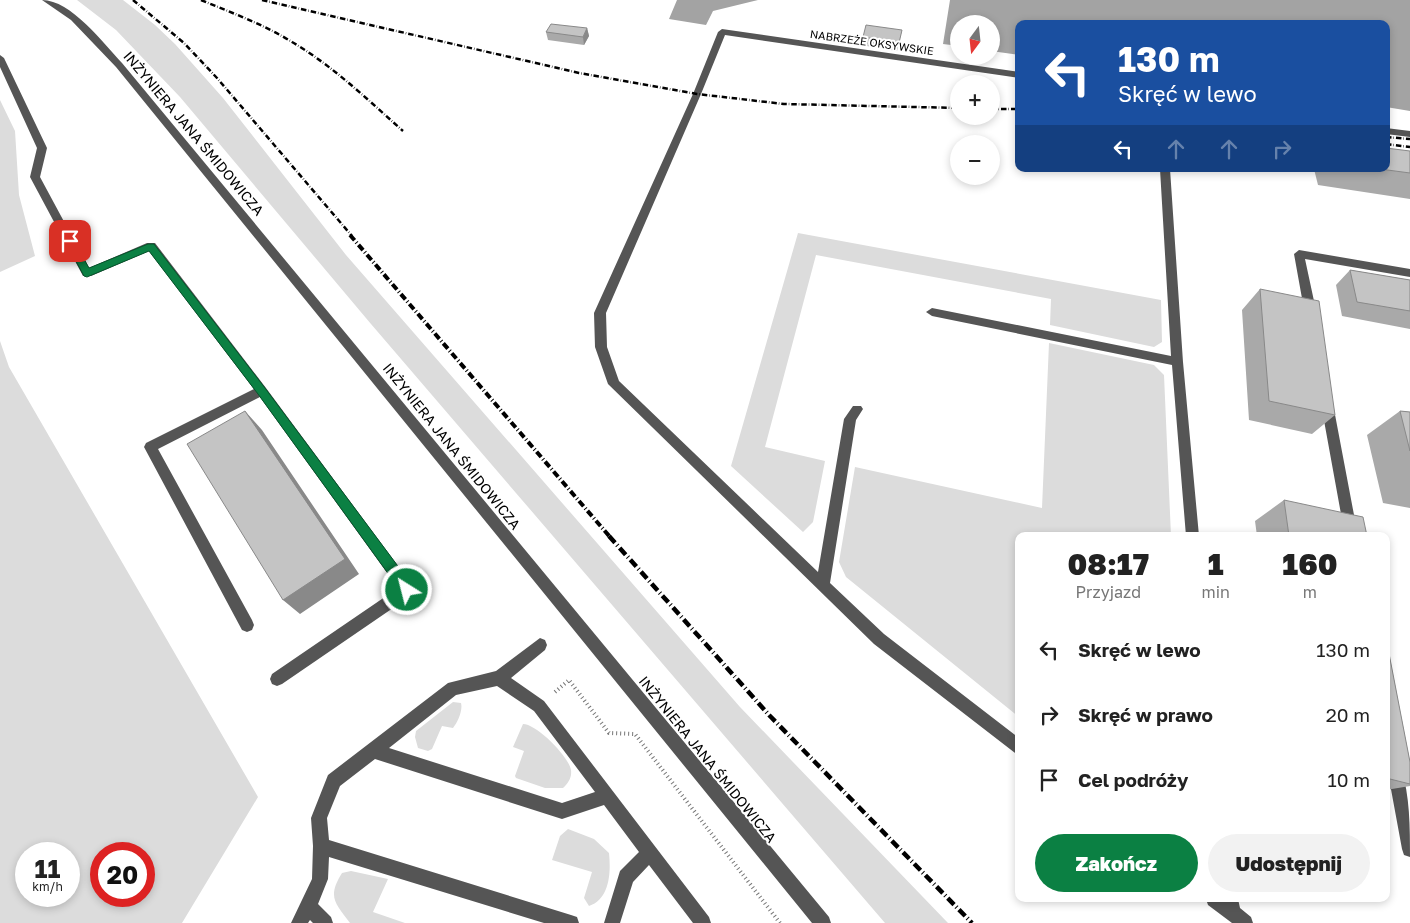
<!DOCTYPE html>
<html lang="pl">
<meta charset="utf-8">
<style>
:root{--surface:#fff;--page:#f2f2f2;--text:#222;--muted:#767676;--accent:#0b8043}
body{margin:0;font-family:"Golos Text",sans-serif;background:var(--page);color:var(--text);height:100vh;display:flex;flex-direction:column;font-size:19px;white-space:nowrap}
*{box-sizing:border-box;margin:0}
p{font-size:16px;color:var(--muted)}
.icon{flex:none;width:28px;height:28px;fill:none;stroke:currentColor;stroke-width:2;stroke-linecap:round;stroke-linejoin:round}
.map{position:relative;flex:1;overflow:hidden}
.side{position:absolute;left:1015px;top:532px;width:375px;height:370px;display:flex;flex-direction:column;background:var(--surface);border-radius:10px;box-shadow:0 2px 8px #0003}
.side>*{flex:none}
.top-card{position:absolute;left:1015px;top:20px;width:375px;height:152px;border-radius:10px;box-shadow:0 2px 8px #0003;background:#1a4fa0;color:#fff;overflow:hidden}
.needle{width:32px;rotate:195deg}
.fabs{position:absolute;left:950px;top:15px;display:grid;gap:10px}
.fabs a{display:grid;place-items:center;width:50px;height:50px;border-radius:50%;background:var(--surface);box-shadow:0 2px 8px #0003;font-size:25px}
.speed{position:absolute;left:15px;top:842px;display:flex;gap:10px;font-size:25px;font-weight:700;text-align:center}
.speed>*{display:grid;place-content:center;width:65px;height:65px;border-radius:50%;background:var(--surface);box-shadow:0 2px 8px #0003;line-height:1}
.speed small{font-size:12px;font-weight:400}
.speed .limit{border:8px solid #d22;background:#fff;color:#111}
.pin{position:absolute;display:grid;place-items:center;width:42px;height:42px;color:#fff;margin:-21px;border-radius:10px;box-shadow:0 2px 8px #0006}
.me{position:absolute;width:55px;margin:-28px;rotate:324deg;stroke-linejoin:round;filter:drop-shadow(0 0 4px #0008)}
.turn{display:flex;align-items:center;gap:18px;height:105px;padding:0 20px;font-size:22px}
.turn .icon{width:65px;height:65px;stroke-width:2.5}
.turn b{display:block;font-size:35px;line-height:42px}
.lanes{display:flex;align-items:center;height:48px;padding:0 20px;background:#0003;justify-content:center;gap:25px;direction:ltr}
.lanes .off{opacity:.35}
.eta{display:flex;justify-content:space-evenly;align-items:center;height:85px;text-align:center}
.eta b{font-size:30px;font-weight:800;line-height:35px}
.primary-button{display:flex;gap:10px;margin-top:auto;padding:10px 20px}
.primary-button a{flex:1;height:58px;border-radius:30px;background:var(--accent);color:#fff;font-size:20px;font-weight:800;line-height:58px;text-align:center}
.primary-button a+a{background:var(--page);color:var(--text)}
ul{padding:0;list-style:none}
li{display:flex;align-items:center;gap:15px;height:65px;padding:0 20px}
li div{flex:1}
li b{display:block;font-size:19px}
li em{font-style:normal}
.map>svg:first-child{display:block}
</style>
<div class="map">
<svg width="1410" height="923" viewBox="0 0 1410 923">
<rect width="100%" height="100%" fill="#fff"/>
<path fill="#dcdcdc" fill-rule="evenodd" d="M77,0h46l32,25 20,19 48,54 123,157 394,452 208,216h-63l-514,-599 -191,-227 -64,-67z
M0,100l15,31 4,64 16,61 -35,16z
M798,233l363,67 1,42 -8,5 -104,-22 1,-26 -235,-44 -51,192 60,14 -12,61 -10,10 -72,-66z
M0,341l9,26 249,430 -76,126h-182zM26,854h43v42h-43zM101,854h43v42h-43z
M1049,343l105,22 10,10 7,161h-152v181l-173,-140 -7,-15 16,-95 187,41z
M453,702l8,1c2,7 -3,19 -8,25l-11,-2 -10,23 -4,2 -10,-3 -3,-11 1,-6z
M523,724c14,0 46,33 48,46 1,8 -3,13 -8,18h-18l-29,-10 -1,-2 9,-25 -11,-4z
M568,829l26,10 15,14c2,19 1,46 -20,53l-5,-8 8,-26 -40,-12 8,-24z
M351,871l37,8 -15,33 32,11h-55c-15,-20 -23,-26 -8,-50z"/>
<path fill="#a3a3a3" d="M677,0h81l-45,11 -7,14 -37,-6z
M950,0h460v111l-24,-4v-83h-367v31l-28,-4v-27h-32v22l-16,-2z"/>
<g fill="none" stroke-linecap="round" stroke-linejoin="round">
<path stroke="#777" stroke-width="4" stroke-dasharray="1 3" stroke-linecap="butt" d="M555,692l14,-12 40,53 26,1 145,189"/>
<path fill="#555" fill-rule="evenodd" d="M42,0c29,0 61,43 80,63l707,854 2,6h-19l-696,-856 -45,-47z
M722,29l297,43v6l-294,-43 -24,59 -95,219 1,34 12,34 199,191 26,-153 9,-13h8l2,3 -7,11 -26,163 54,51 135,104v18l-145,-112 -266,-260 -13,-37 -1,-34 99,-219 25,-62z
M0,55l4,3 43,90 -7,29 49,91 58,-25h8l111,145 146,197 2,5 -2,5 -130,89 -5,2 -5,-2 -2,-5 2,-5 126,-86 -138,-191 -102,52 94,171 2,5 -2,5 -5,2 -5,-2 -98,-183 2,-4 108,-54 -105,-138 -58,25h-8l-53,-99 7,-29 -37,-81z
M1386,128l24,3v6l-24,-3z
M1160,169h10l13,193 16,174h-13l-14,-171 -240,-49 -6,-4 6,-4 239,48z
M1299,250l111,19v8l-105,-18 12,56 -6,4 -6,-4 -11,-61z
M1327,399l4,2 2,3 25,132h-13l-24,-132 2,-3z
M540,638l5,2 2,5 -2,5 -34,28 33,23 165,216 2,6h-18l-44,-58 -16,17 -13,41h-16l16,-52 19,-19 -35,-47 -42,14 -187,-60 -35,27 -13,32 2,22 242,75 6,2 2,6h-35l-215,-66 -1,22 -10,25 13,13 2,6h-20l-3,-3 -2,3h-17l21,-44 1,-33 -2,-28 17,-43 120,-92 48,-12zM497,686l37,25 61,81 -33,11 -173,-55 67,-53z
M1396,765l5,3c9,27 9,60 9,89l-6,-2 -2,-6 -14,-76 3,-5z
M1206,899h32l2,9 11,9 2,6h-21l-24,-18z"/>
<path stroke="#000" stroke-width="2.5" stroke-dasharray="5.5 2 0.5 2" stroke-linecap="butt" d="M133,0l51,43 33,35 135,158
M201,0c31,13 62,24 91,42 41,24 76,58 111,89
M262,0l317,73 118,21 87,10 175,4
M991,109h28
M1386,137l24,2
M1386,144l24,3"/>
<path stroke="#000" stroke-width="4" stroke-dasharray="7 2.5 1 2.5" stroke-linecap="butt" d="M350,235l260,302"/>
<path stroke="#000" stroke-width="4.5" stroke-dasharray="9 3 1 3" stroke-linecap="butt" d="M609,536l161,180 202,207"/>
</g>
<path fill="#a9a9a9" d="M587,28l2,8 -5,9 -36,-5 -2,-8z
M902,30l-5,21 -36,-6 2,-8z
M1410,151v48l-92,-14 -4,-16h72z
M1350,270l60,10v49l-68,-13 -6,-31z
M1260,289l75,126 -23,19 -63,-14 -7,-110z
M1400,411l10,1v96l-27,-5 -16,-68z
M1284,500l83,36h-110l-2,-15z
M1386,638l24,124v24l-24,4z"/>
<path fill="#898989" d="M587,28l2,8 -5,9 -1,-8z
M245,411l17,19 97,144 -59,40 -17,-14z"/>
<path fill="#c4c4c4" stroke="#898989" d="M551,24l36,4 -4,9 -37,-5z
M866,25l36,5 -3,13 -36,-6z
M1386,148l24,3v22l-30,-4h6z
M1350,270l60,10v31l-53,-9z
M1260,289l59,12 16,114 -66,-14z
M245,411l100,148 -62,41 -96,-156z
M1400,411l10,1v39z
M1284,500l79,17 4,19h-78z
M1386,638l24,124v22l-24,-6z"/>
<path fill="#0b8043" stroke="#07532c" d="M70,238l3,1 16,29 59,-24h6l111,144 147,197 1,5 -1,4 -5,2 -4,-2 -145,-200 -109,-143 -62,26 -3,-1 -19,-35z"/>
<g text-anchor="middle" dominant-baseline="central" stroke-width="4" stroke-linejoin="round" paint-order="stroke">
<g font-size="11" fill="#000" stroke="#fff">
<text transform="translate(872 42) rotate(8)">NABRZEŻE OKSYWSKIE</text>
</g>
<g font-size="14" fill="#000" stroke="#fff">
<text transform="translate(194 133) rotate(50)">INŻYNIERA JANA ŚMIDOWICZA</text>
<text transform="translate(452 446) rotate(51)">INŻYNIERA JANA ŚMIDOWICZA</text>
<text transform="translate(708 759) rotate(51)">INŻYNIERA JANA ŚMIDOWICZA</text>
</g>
</g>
</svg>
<div class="fabs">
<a><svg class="needle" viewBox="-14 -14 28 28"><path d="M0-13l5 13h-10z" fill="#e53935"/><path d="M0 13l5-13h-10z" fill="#767676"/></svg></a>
<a>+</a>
<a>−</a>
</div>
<div class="speed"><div>11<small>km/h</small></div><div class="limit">20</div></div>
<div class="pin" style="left:70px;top:241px;background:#d93025"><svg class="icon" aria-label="arrive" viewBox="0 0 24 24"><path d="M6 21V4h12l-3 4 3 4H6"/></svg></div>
<svg class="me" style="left:407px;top:590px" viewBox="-20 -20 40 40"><circle r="17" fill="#0b8043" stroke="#fff" stroke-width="3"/><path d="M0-11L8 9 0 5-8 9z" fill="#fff"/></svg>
<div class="top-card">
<div class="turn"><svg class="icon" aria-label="left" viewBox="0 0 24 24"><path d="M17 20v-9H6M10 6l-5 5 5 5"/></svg><div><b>130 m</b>Skręć w lewo</div></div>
<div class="lanes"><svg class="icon" aria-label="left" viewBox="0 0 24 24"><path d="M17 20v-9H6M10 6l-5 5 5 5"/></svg><svg class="icon off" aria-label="ahead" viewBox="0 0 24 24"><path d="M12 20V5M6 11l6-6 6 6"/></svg><svg class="icon off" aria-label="ahead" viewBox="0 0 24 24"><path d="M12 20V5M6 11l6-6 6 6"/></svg><svg class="icon off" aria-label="right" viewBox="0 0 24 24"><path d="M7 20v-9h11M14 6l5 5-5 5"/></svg></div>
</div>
<section class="side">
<div class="eta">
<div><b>08:17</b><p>Przyjazd</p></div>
<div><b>1</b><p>min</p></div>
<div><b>160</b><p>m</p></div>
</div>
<ul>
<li><svg class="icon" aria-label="left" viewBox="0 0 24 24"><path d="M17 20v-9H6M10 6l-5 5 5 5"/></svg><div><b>Skręć w lewo</b></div><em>130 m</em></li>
<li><svg class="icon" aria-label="right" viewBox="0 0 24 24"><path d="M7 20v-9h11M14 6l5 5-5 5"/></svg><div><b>Skręć w prawo</b></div><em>20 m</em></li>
<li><svg class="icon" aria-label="arrive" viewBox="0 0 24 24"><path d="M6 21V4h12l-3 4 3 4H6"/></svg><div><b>Cel podróży</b></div><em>10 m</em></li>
</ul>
<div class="primary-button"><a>Zakończ</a><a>Udostępnij</a></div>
</section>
</div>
